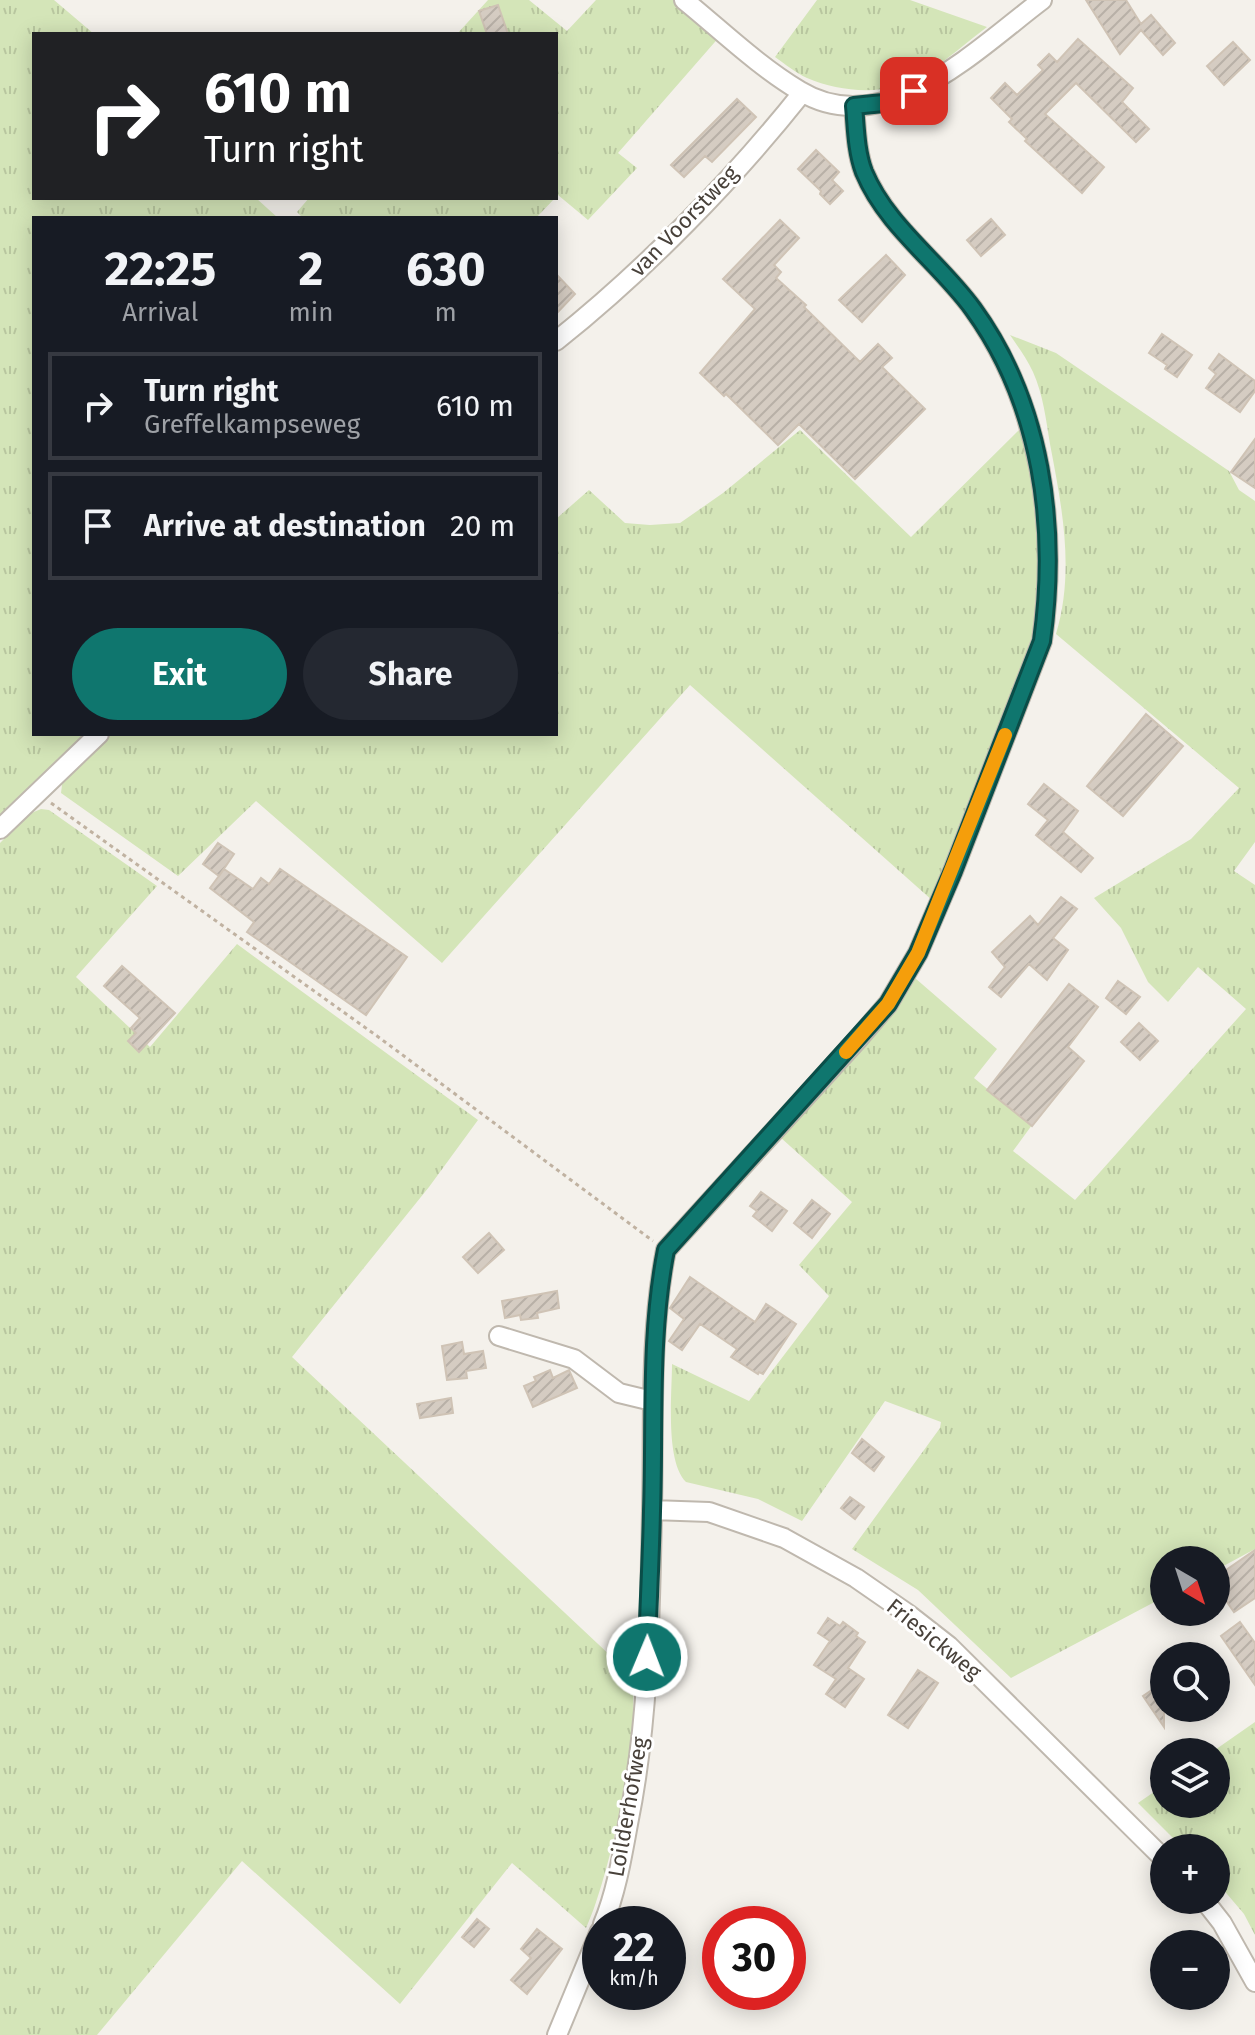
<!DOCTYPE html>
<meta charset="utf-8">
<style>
:root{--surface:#171b24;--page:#242831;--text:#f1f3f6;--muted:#9ea1a6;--line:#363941;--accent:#0f766e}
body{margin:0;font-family:"Fira Sans",sans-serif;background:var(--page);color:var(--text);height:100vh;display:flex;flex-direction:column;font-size:30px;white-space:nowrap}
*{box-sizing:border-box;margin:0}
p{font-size:26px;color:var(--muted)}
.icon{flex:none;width:44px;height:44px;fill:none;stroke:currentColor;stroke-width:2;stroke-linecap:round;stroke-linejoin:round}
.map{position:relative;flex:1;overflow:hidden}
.sheet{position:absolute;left:32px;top:216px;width:526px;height:520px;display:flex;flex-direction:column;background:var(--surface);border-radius:0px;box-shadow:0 4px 20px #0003}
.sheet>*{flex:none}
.top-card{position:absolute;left:32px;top:32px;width:526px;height:168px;border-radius:0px;box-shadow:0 4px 20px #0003;background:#202124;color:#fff;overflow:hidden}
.needle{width:52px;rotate:141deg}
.tools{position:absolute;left:1150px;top:1546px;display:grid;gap:16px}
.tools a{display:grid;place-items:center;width:80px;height:80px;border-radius:50%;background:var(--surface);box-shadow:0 4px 20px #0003;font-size:40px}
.speed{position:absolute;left:582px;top:1906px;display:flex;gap:16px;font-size:40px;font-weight:700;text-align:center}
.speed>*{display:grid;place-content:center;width:104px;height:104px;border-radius:50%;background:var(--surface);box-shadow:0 4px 20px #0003;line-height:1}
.speed small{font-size:20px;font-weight:400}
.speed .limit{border:12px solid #d22;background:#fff;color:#111}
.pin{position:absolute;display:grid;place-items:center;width:68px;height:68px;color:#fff;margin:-34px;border-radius:16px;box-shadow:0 4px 12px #0006}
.me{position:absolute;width:88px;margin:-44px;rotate:1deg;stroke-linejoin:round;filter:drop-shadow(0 0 6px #0008)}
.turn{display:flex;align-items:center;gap:28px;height:168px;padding:0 40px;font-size:36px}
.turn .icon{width:104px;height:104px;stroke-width:2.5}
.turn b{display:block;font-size:56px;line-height:68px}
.eta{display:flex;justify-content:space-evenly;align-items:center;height:136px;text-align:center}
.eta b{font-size:48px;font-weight:700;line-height:56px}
.cta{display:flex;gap:16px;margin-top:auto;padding:16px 40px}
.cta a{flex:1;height:92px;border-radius:48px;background:var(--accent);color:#fff;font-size:32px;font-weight:700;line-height:92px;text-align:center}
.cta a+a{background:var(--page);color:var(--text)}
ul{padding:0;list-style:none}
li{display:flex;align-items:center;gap:24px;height:108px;margin:0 16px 12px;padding:0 24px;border:4px solid var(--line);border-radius:0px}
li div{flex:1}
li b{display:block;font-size:30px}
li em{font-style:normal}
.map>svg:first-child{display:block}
</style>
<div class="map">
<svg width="1255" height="2035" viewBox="0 0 1255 2035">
<defs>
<pattern id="grass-tufts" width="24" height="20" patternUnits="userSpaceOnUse" patternTransform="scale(2)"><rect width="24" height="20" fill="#d4e5b8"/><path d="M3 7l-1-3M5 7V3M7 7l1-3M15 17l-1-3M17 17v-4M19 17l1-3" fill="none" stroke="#b8c69f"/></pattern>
<pattern id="building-hatch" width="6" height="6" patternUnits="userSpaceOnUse" patternTransform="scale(2)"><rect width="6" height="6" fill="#d5ccc2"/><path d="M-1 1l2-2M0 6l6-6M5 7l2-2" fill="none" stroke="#b8b0a7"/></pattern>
</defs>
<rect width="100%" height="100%" fill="#f4f1eb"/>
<path fill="url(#grass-tufts)" d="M0,0h54l40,34h-60v164h222l22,20h-244v516h51l-85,83z
M488,0h41l38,31 29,-31h82l43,35 -103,118 19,15 -49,52 -30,-25 -2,2v-163h-99z
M817,0h93l77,27c-20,15 -39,32 -60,46 -35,23 -82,21 -120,5 -11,-5 -22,-14 -32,-21z
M309,198h246l-19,20h-233l-6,-6z
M1010,335l46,18 173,118 10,19 16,11v341l-21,29 21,14v664l-39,21v-10h-52v37l-153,81 -93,-88 -66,-41 88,-121 1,-6 -56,-21 -83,120 -44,-22 -72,-17c-21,-21 -14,-88 -14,-118l77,37 80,-105 -30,-31 53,-63 -72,-65 129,-148 6,-11 82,71 -23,29 58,47 -19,26 62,49 171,-191 -48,-42 -30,35 -20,-20 -27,-54 -27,-30 97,-59 48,-51 -183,-154c19,-63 6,-127 -6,-190 -4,-24 -7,-50 -17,-72 -6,-13 -15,-25 -23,-37z
M1020,429l8,23 11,94 2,63 -25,75 -83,217 -243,-216 -248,278 -186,-162 -78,75 -117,-83 2,-16 45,-43h448v-215l33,-29 36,33 25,2 30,-2 43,-30 77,-63 111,107z
M41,809l8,1 108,76 -81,91 74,70 87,-103 241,176 -49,67 -137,170 338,317c15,47 -22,208 -44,254l-74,-65 -112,141 -158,-143 -145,174h-97v-1192l29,-29z
M1255,1722v213l-11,-21 -28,-33v-33h-33l-45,-45 26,-18v19h52v-52h-4z"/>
<path fill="url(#building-hatch)" stroke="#cfc3b5" stroke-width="2" d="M1086,0h40l15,24 10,-9 24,28 -12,12 -22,-25 -21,24z
M498,5l10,29h-21l-8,-23z
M1078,39l55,49 -11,14 27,27 -13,13 -60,-59 -31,31 59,53 -22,26 -57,-52 2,-2 -18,-17 3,-3 -21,-21 14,-15 12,12 26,-25 -5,-5 11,-11 8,8z
M1233,42l17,18 -26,25 -17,-19z
M737,99l19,18 -44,45 -7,-6 -21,21 -13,-12z
M816,150l23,22 -7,8 11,11 -13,13 -10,-10 1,-3 -23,-22z
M991,219l14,16 -24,21 -14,-16z
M780,220l19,18 -25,27 7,7 -5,6 30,27 -2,2 56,55 18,-18 14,14 -10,9 43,42 -70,70 -56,-55 -21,21 -52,-51 -2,2 -24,-23 55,-64 -32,-30z
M886,255l19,20 -43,47 -23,-22z
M556,274l19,20 -19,20z
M1162,334l30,21 -15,22 -12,-8 2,-4 -18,-12z
M1219,354l36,27v10l-15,21 -34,-24 10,-14 -7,-6z
M1255,439v49l-24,-16z
M1146,714l37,32 -60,70 -36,-30z
M1044,784l34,27 -15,21 30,26 -12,14 -45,-37 12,-15 -20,-16z
M218,843l16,11 -15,22 -16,-12z
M224,869l29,20 8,-11 8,6 11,-15 127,88 -41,58 -119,-83 7,-10 -44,-34z
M1061,897l16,12 -24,29 15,12 -21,30 -18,-16 -28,33 -12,-10 16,-20 -13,-15 38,-36 8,9z
M122,966l53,47 -36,39 -11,-11 8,-8 -5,-5 9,-10 -36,-32z
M1118,981l22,16 -14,17 -20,-16z
M1069,984l29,23 -30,40 16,14 -52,65 -45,-36z
M1139,1023l19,18 -18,19 -19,-18z
M761,1192l26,19 -15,20 -19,-15 4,-5 -7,-5z
M812,1200l18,14 -18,24 -18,-15z
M489,1233l15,17 -26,23 -15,-16z
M690,1277l65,45 11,-18 30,20 -33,50 -4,-2 -1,2 -27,-17 6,-8 -37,-25 -18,26 -13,-9 15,-22 -14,-11z
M557,1291l2,17 -22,5 1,5 -17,2 -1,-5 -15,3 -3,-17z
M462,1342l2,12 19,-3 3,17 -20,3 1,7 -20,2 -5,-34z
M550,1370l3,8 16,-8 8,18 -44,19 -9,-21 12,-5 -2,-4z
M451,1398l2,15 -33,5 -3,-14z
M862,1439l22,18 -10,14 -22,-18z
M850,1497l14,10 -9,12 -14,-11z
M1255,1550v48l-21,14 -18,-26v-9z
M828,1618l12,8 3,-4 15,11 -2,3 9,6 -17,26 16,11 -19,28 -19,-13 10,-15 -22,-14 16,-24 -12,-8z
M1240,1622l15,21v42l-34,-49z
M918,1670l20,13 -30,45 -20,-13z
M1158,1686l6,9v32l-21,-31z
M477,1919l12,10 -15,18 -12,-10z
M537,1929l25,20 -35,45 -16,-14 20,-22 -10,-9z"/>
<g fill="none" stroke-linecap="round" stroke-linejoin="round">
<defs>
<path id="minor" d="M684,0c37,30 74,66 116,91 85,52 178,-43 242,-91
M556,341c88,-70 176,-160 246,-248
M0,829l99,-95
M499,1336l75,23 45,34 33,8
M652,1510l57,2 75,26 72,40 52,36 41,32 215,213
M1204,1900l18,23 33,59
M603,1924c13,-31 19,-67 25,-100 21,-103 22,-209 24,-314 2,-87 -3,-174 14,-260l192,-211 30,-35 30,-51 35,-82 89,-230c16,-114 0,-236 -69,-332 -34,-47 -86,-82 -109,-137 -8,-21 -8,-45 -10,-66
M557,2035l43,-104"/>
</defs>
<use href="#minor" stroke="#bfb8ae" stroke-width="22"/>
<path stroke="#c0b2a1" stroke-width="3" stroke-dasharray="4 4" stroke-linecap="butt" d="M51,803l326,233 276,205"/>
<use href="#minor" stroke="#fff" stroke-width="18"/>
</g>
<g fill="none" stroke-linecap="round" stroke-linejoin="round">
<defs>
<path id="route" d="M647,1657c1,-49 4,-97 5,-146 3,-87 -3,-175 14,-261l222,-246 30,-51 35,-82 89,-230c16,-114 0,-237 -69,-332 -34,-47 -86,-82 -109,-137 -8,-21 -8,-45 -10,-66l29,-3 31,-12"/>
</defs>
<use href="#route" stroke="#0a4d48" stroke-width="20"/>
<use href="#route" stroke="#0f766e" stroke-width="14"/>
<path stroke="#f59e0b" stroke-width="14" d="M846,1052l42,-48 30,-51 87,-218"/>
</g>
<g text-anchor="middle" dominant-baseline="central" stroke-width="6" stroke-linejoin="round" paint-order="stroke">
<g font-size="22" fill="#48413a" stroke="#fff">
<text transform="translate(684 221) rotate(-46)">van Voorstweg</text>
<text transform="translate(934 1639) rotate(39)">Friesickweg</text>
<text transform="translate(628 1807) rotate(-80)">Loilderhofweg</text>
</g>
</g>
</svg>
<div class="tools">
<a><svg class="needle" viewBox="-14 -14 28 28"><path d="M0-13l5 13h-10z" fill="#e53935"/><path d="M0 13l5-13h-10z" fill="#9ea1a6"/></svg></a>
<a><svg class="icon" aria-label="search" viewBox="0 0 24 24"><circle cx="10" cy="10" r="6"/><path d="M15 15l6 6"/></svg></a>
<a><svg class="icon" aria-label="layers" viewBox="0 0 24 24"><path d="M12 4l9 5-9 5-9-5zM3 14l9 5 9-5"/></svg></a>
<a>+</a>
<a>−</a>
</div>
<div class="speed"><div>22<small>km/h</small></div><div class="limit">30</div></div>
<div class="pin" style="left:914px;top:91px;background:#d93025"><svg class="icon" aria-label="arrive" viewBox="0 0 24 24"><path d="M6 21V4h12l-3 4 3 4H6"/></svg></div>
<svg class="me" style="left:647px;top:1657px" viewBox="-20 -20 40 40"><circle r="17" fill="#0f766e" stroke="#fff" stroke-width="3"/><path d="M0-11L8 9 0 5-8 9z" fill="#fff"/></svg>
<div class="top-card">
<div class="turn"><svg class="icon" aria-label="right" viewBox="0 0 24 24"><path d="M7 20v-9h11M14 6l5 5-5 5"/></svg><div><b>610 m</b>Turn right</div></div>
</div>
<section class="sheet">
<div class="eta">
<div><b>22:25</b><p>Arrival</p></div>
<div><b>2</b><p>min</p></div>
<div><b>630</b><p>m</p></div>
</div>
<ul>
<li><svg class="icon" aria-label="right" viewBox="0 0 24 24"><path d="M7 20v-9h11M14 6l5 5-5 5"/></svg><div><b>Turn right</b><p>Greffelkampseweg</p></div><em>610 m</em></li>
<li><svg class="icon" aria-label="arrive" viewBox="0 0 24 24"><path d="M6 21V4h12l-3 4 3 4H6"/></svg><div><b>Arrive at destination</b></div><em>20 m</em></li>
</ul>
<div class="cta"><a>Exit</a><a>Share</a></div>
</section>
</div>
